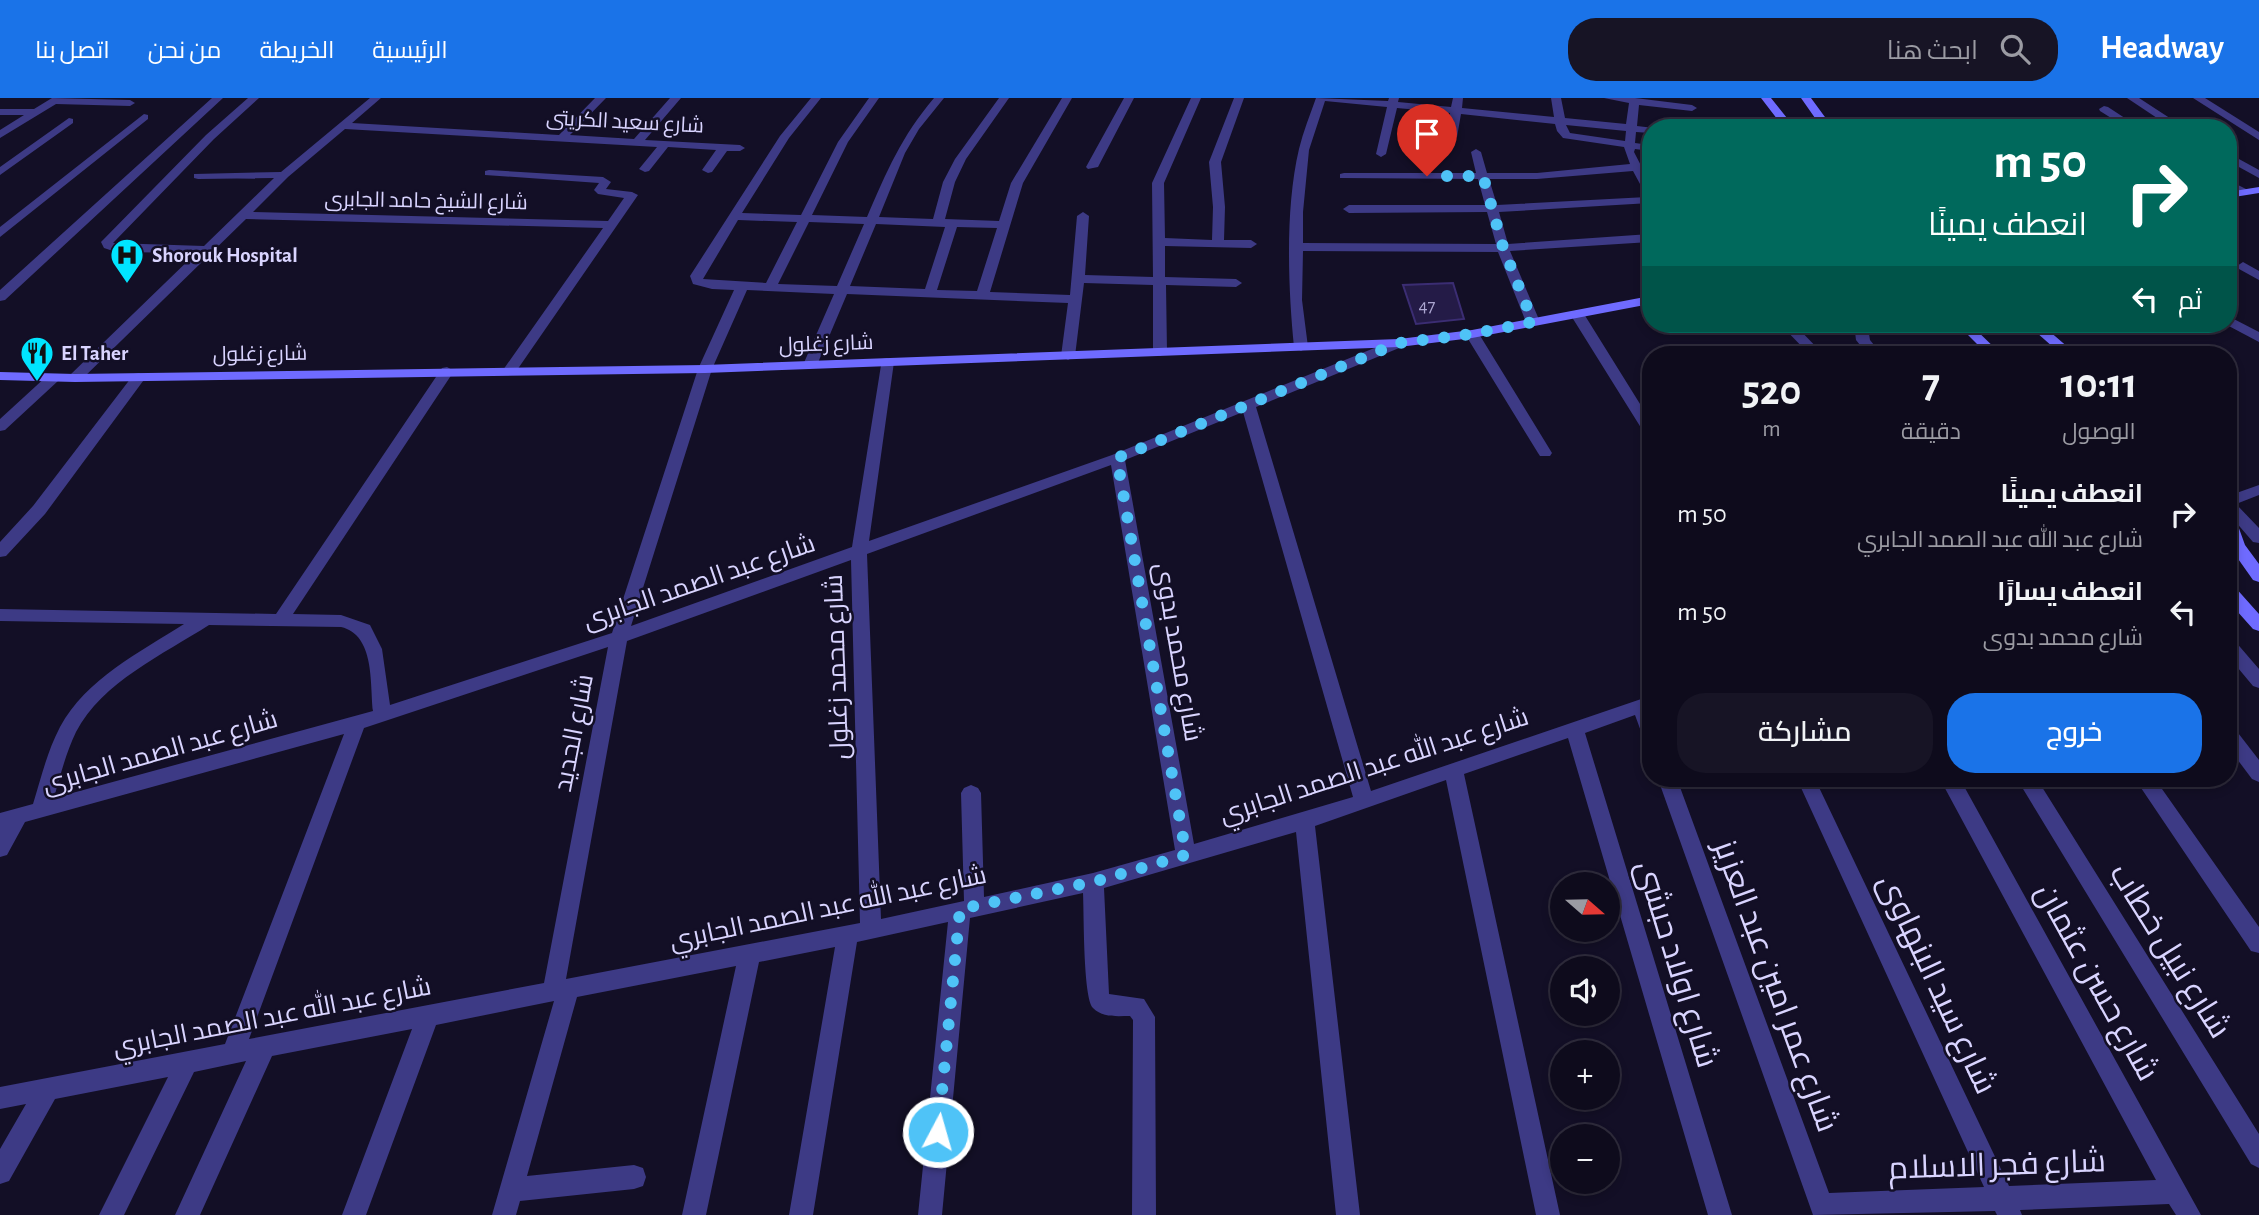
<!DOCTYPE html>
<html lang="ar">
<meta charset="utf-8">
<style>
:root{--surface:#0e0b1c;--page:#171425;--text:#f1f3f6;--muted:#9b9ba3;--line:#2e2b3b;--accent:#1a73e8}
body{margin:0;font-family:"Alegreya Sans",Cairo,sans-serif;background:var(--page);color:var(--text);direction:rtl;height:100vh;display:flex;flex-direction:column;font-size:26px;white-space:nowrap}
*{box-sizing:border-box;margin:0}
p{font-size:23px;color:var(--muted)}
.icon{flex:none;width:38px;height:38px;fill:none;stroke:currentColor;stroke-width:2;stroke-linecap:round;stroke-linejoin:round}
.map{position:relative;flex:1;overflow:hidden;direction:ltr}
.sheet{position:absolute;left:1642px;top:248px;width:595px;height:441px;display:flex;flex-direction:column;background:var(--surface);border-radius:28px;box-shadow:0 4px 10px #0003,0 0 0 2px var(--line);direction:rtl}
.sheet>*{flex:none}
.top-card{position:absolute;left:1642px;top:21px;width:595px;height:214px;border-radius:28px;box-shadow:0 4px 10px #0003,0 0 0 2px var(--line);direction:rtl;background:#00695c;color:#fff;overflow:hidden}
.needle{width:46px;rotate:110deg}
.fabs{position:absolute;left:1550px;top:774px;display:grid;gap:14px}
.fabs a{display:grid;place-items:center;width:70px;height:70px;border-radius:50%;background:var(--surface);box-shadow:0 4px 10px #0003,0 0 0 2px var(--line);font-size:35px}
.pin{position:absolute;display:grid;place-items:center;width:60px;height:60px;color:#fff;margin:-72px -30px;border-radius:50% 50% 50% 0;rotate:-45deg;box-shadow:0 0 7px #0007}
.pin .icon{rotate:45deg}
.me{position:absolute;width:77px;margin:-38px;rotate:6deg;stroke-linejoin:round;filter:drop-shadow(0 0 5px #0008)}
.turn{display:flex;align-items:center;gap:24px;height:147px;padding:0 35px;font-size:32px}
.turn .icon{width:91px;height:91px;stroke-width:2.5}
.turn b{display:block;font-size:49px;line-height:60px}
.then{display:flex;align-items:center;height:66px;padding:0 35px;background:#0003;gap:14px;font-size:26px}
.eta{display:flex;justify-content:space-evenly;align-items:center;height:119px;text-align:center}
.eta b{font-size:42px;font-weight:600;line-height:49px}
.primary-button{display:flex;gap:14px;margin-top:auto;padding:14px 35px}
.primary-button a{flex:1;height:80px;border-radius:28px;background:var(--accent);color:#fff;font-size:28px;font-weight:600;line-height:80px;text-align:center}
.primary-button a+a{background:var(--page);color:var(--text)}
ul{padding:0;list-style:none}
li{display:flex;align-items:center;gap:21px;height:98px;padding:0 35px}
li div{flex:1}
li b{display:block;font-size:26px}
li em{font-style:normal}
header{display:flex;align-items:center;gap:42px;box-sizing:border-box;height:98px;padding:0 35px;background:var(--accent);color:#fff}
header strong{font-size:33px}
nav{display:flex;gap:38px;margin-inline-start:auto;font-size:24px}
.search{width:490px;height:63px;background:var(--page);display:flex;align-items:center;gap:18px;box-sizing:border-box;padding:0 24px;border-radius:28px;color:var(--muted);font-size:26px}
.map>svg:first-child{display:block}
</style>
<header>
<strong>Headway</strong>
<div class="search"><svg class="icon" aria-label="search" viewBox="0 0 24 24"><circle cx="10" cy="10" r="6"/><path d="M15 15l6 6"/></svg>ابحث هنا</div>
<nav><a>الرئيسية</a><a>الخريطة</a><a>من نحن</a><a>اتصل بنا</a></nav>
</header>
<div class="map">
<svg width="2259" height="1117" viewBox="0 0 2259 1117">
<rect width="100%" height="100%" fill="#130f26"/>
<path fill="#241b47" stroke="#3b2d73" stroke-width="2" d="M1453,185l11,36 -48,5 -13,-39z"/>
<g fill="none" stroke-linecap="round" stroke-linejoin="round">
<path fill="#3d3a85" fill-rule="evenodd" d="M52,0l78,2 5,3 -5,3 -74,-2 -56,34v-8l24,-15h-24v-6h34z
M212,0h11l-218,202 -5,1v-11z
M248,0h11l-45,41 -101,104 91,3 70,-68 -76,1 -4,-1v-4l87,-2 89,-74h11l-29,25 207,12 36,-37h11l-36,37 64,4 36,-41h11l-36,42 95,5 5,3 -5,3h-13l-15,21 -4,1 -6,-3 14,-20 -48,-3 -19,24 -4,1 -6,-3 18,-22 -312,-18 -57,48 -35,35 355,9 16,-23 -26,-4 -4,-4 5,-7 -114,-8v-4l4,-1 114,7 8,5 -5,7 26,3 6,3 -123,178 -5,1 -7,-4 100,-142 -357,-9 -166,162h-10v-6l126,-122 -80,-1 -12,-4 -3,-6 105,-107z
M811,0h10l-32,40 -47,75 59,2 37,-73 31,-44h10l-31,44 -36,73 55,2c20,-46 34,-80 67,-119h10l-25,31 -14,24 -26,64 54,2 10,-37 12,-23 44,-61h10l-43,61 -11,23 -10,37 54,2 12,-38 51,-85h10l-49,85 -33,109 80,3 7,-79 6,-4 6,4 -4,59 68,2 -1,-94 39,-85h10l-37,85 1,55 47,2 1,-33 -4,-45 25,-64h10l-23,64 4,45 -1,33h27l6,4 -6,4 -86,-2v31l71,2 6,4 -6,4 -70,-2 1,67 -7,4 -7,-4v-67l-69,-2 -9,73 -7,4 -7,-4 7,-53 -221,-9 -30,71 -7,4 -7,-4 31,-71 -87,-4 -35,79 -81,257 221,-79 30,-188 5,-1 7,4 -25,179 243,-86 282,-115h10v6l-148,61 115,384 279,-95v43l-7,-2 -8,-22 -50,18 147,482h-24l-140,-477 -104,36 96,441h-24l-90,-435 -131,46 45,389h-24l-40,-383 -192,56 5,106 35,5 11,18 1,198h-24l1,-195 -3,-4c-13,0 -27,2 -37,-8 -10,-10 -9,-96 -10,-115l-113,25 -28,297h-24l30,-293 -91,20 -44,273h-24l46,-268 -76,15 -53,253h-24l54,-249 -159,31 -50,179 107,-11 9,3 3,9 -3,9 -9,3 -114,12 -4,14h-24l62,-214 -118,24 -70,190h-24l70,-186 -140,27 -72,159h-25l71,-154 -52,11 -70,143h-25l69,-138 -113,22 -46,82 -9,3v-35l26,-45 -26,5v-22l225,-43 119,-310 -319,88 -18,33 -7,2v-44l33,-9c8,-26 14,-52 27,-77 26,-48 80,-75 124,-103l-184,-3v-12l276,5 166,-246 5,-1 7,4 -161,243 48,1 29,10 12,24 8,56 222,-72 86,-264 36,-79 -22,-1 -19,-5 -3,-8 90,-140zM738,122l59,2 -31,61 -63,-4zM809,124l55,2 -27,62 -59,-2zM876,126l69,3 -20,62 -75,-3zM957,129l40,1 -20,63 -40,-1zM1243,314l110,385 -159,47 -69,-384zM1111,367l64,385 -82,23 -109,24 -3,-104 -3,-5 -7,-3 -7,3 -3,5 3,108 -83,18 -14,-365zM851,462l9,363 -294,56 61,-338zM209,527l132,2c34,8 29,56 32,84l-319,87c6,-22 12,-45 22,-66 26,-50 88,-78 133,-107zM608,549l-64,336 -295,56 115,-311z
M1124,0h10l-36,69 -10,2 -2,-2z
M1316,0l72,3 1,-3h10l-1,4 53,5 2,-9h10l-1,10 92,9 -3,-19h10l4,20 61,6 3,-21 -25,-5h31l57,7 5,3 -5,3 -53,-6 -2,21 17,2h-4v5l-14,-1 -1,11 15,2v6l-15,-2 -1,3 16,31v20l-151,9 9,32 142,-10v8l-140,9 30,71 -2,3h-10l-2,-3 -28,-70 -195,-1 -1,49 6,47 -7,4 -7,-4c-6,-60 -9,-139 5,-198 4,-17 11,-34 17,-51zM1325,3l62,6 -11,47 5,3 5,-3 11,-46 53,5 -3,24 5,3 5,-3 4,-23 94,10 2,7 6,7 61,9 6,17 -93,9h-50l-6,-21 -5,-3 -5,3 5,21h-132l-4,1v4l138,1 7,26h-136l-6,4 6,4 138,-1 9,32 -193,-1v-31l6,-62zM1566,27l60,6 -1,10 -55,-8zM1633,73l14,26 -150,8 -8,-26h48z
M2127,0h12l46,30h-13z
M2193,0h12l54,34v8z
M2104,8l4,1 32,21h-13l-27,-17 -1,-2z
M144,16l4,1v4l-148,118v-10z
M2038,19l17,11h-12l-10,-8z
M69,20l4,1v4l-73,52v-8z
M2228,55l31,17v8l-31,-17z
M2228,82l20,10 2,2 -6,3 -16,-7z
M2243,164l16,9v9l-20,-11 -2,-3z
M1577,212l7,4 66,106v15l-7,-4 -73,-117z
M2228,218l31,16v10l-34,-18h3z
M1780,226h14l30,31h-14z
M1878,226h40l-7,4 -42,6 1,6 12,15h-14l-12,-15 -1,-8 7,-6z
M1472,232l7,4 73,119 -2,3h-10l-2,-3 -73,-119z
M139,275l7,4 -101,137 -39,42 -6,1v-15l33,-36 101,-132z
M53,276l7,4 -2,3 -53,49 -5,1v-12l48,-44z
M2259,387v10l-23,9 23,24v15l-6,-1 -25,-29v-17z
M2228,540l6,2 25,29v19l-6,-2 -25,-30z
M2228,629l7,2 24,31v22l-7,-3 -24,-32z
M1658,681h19l152,414 155,-6 -187,-408h18l194,407 147,-6 -216,-401h20l241,436h-25l-7,-11 -149,6 2,5h-25l-2,-4 -182,4z
M2017,681h20l222,355v34l-8,-4z
M2135,681h20l104,148v26l-8,-2z"/>
<path fill="#6f6bff" fill-rule="evenodd" d="M1761,0h10l24,30h-11z
M1801,0h10l22,30h-11z
M2259,89v6l-31,5v-6z
M1650,198v8l-178,34 -73,9 -694,26 -630,9 -75,-2v-8l75,2 630,-9 694,-26 73,-9z
M1957,226h13l32,31h-14z
M2027,226h14l36,31h-15z
M2228,417l8,5 9,25 14,19v18l-6,-2 -24,-34z
M2228,486l6,2 25,28v17l-6,-2 -25,-28z"/>
</g>
<g fill="none" stroke-linecap="round" stroke-linejoin="round">
<path stroke="#4fc3f7" stroke-width="12" stroke-dasharray="0 21.6" d="M938,1034l22,-223 133,-27 93,-27 -69,-397 282,-115 73,-9 61,-12 -30,-75 -20,-71h-56"/>
</g>
<defs>
<symbol id="hospital-pin" viewBox="-11 -11 22 30"><path d="M0 17L-7.5 6A9.5 9.5 0 1 1 7.5 6Z" fill="#00e5ff" stroke="#130f26"/><path d="M-5-5h3v3.5h4V-5h3V5h-3V1.5h-4V5h-3Z" fill="#111"/></symbol>
<symbol id="restaurant-pin" viewBox="-11 -11 22 30"><path d="M0 17L-7.5 6A9.5 9.5 0 1 1 7.5 6Z" fill="#00e5ff" stroke="#130f26"/><path d="M-5-6h1v4h1v-4h1v4h1v-4h1v5L-1.5 .5V6h-2V.5L-5-1ZM5-6V6H3V1.5H1.5Q1.5-4 5-6Z" fill="#111"/></symbol>
</defs>
<g fill-rule="evenodd">
<use href="#hospital-pin" x="108" y="138" width="38" height="52"/>
<use href="#restaurant-pin" x="18" y="236" width="38" height="52"/>
</g>
<g text-anchor="middle" dominant-baseline="central" stroke-width="5" stroke-linejoin="round" paint-order="stroke">
<g font-size="19" fill="#aca6d1">
<text x="1427" y="208">47</text>
</g>
<g font-size="21" fill="#d9d4ff" stroke="#130f26">
<text transform="translate(625 24) rotate(3)">شارع سعيد الكريتى</text>
<text transform="translate(426 103) rotate(1)">شارع الشيخ حامد الجابرى</text>
<text transform="translate(826 246) rotate(-2)">شارع زغلول</text>
<text transform="translate(260 256) rotate(-1)">شارع زغلول</text>
</g>
<g font-size="21" font-weight="bold" fill="#d9d4ff" stroke="#130f26" text-anchor="start">
<text x="152" y="157">Shorouk Hospital</text>
<text x="61" y="255">El Taher</text>
</g>
<g font-size="26" fill="#d9d4ff" stroke="#130f26">
<text transform="translate(699 484) rotate(-19)">شارع عبد الصمد الجابرى</text>
<text transform="translate(1178 554) rotate(80)">شارع محمد بدوى</text>
<text transform="translate(837 569) rotate(-92)">شارع محمد زغلول</text>
<text transform="translate(574 635) rotate(-79)">شارع الجديد</text>
<text transform="translate(160 654) rotate(-16)">شارع عبد الصمد الجابرى</text>
<text transform="translate(1374 668) rotate(-18)">شارع عبد الله عبد الصمد الجابري</text>
<text transform="translate(828 810) rotate(-12)">شارع عبد الله عبد الصمد الجابري</text>
<text transform="translate(272 919) rotate(-11)">شارع عبد الله عبد الصمد الجابري</text>
</g>
<g font-size="32" fill="#d9d4ff" stroke="#130f26">
<text transform="translate(2170 853) rotate(58)">شارع نبيل خطاب</text>
<text transform="translate(1677 866) rotate(73)">شارع اولاد حبشى</text>
<text transform="translate(2097 884) rotate(61)">شارع حسن عثمان</text>
<text transform="translate(1937 886) rotate(65)">شارع سيد البنهاوى</text>
<text transform="translate(1776 888) rotate(70)">شارع عمر امين عبد العزيز</text>
<text transform="translate(1997 1067) rotate(-2)">شارع فجر الاسلام</text>
</g>
</g>
</svg>
<div class="fabs">
<a><svg class="needle" viewBox="-14 -14 28 28"><path d="M0-13l5 13h-10z" fill="#e53935"/><path d="M0 13l5-13h-10z" fill="#9b9ba3"/></svg></a>
<a><svg class="icon" aria-label="sound" viewBox="0 0 24 24"><path d="M4 9h4l5-4v14l-5-4H4zM17 9q2 3 0 6"/></svg></a>
<a>+</a>
<a>−</a>
</div>
<div class="pin" style="left:1427px;top:78px;background:#d93025"><svg class="icon" aria-label="arrive" viewBox="0 0 24 24"><path d="M6 21V4h12l-3 4 3 4H6"/></svg></div>
<svg class="me" style="left:938px;top:1034px" viewBox="-20 -20 40 40"><circle r="17" fill="#4fc3f7" stroke="#fff" stroke-width="3"/><path d="M0-11L8 9 0 5-8 9z" fill="#fff"/></svg>
<div class="top-card">
<div class="turn"><svg class="icon" aria-label="right" viewBox="0 0 24 24"><path d="M7 20v-9h11M14 6l5 5-5 5"/></svg><div><b>50 m</b>انعطف يمينًا</div></div>
<div class="then">ثم<svg class="icon" aria-label="left" viewBox="0 0 24 24"><path d="M17 20v-9H6M10 6l-5 5 5 5"/></svg></div>
</div>
<section class="sheet">
<div class="eta">
<div><b>10:11</b><p>الوصول</p></div>
<div><b>7</b><p>دقيقة</p></div>
<div><b>520</b><p>m</p></div>
</div>
<ul>
<li><svg class="icon" aria-label="right" viewBox="0 0 24 24"><path d="M7 20v-9h11M14 6l5 5-5 5"/></svg><div><b>انعطف يمينًا</b><p>شارع عبد الله عبد الصمد الجابري</p></div><em>50 m</em></li>
<li><svg class="icon" aria-label="left" viewBox="0 0 24 24"><path d="M17 20v-9H6M10 6l-5 5 5 5"/></svg><div><b>انعطف يسارًا</b><p>شارع محمد بدوى</p></div><em>50 m</em></li>
</ul>
<div class="primary-button"><a>خروج</a><a>مشاركة</a></div>
</section>
</div>
